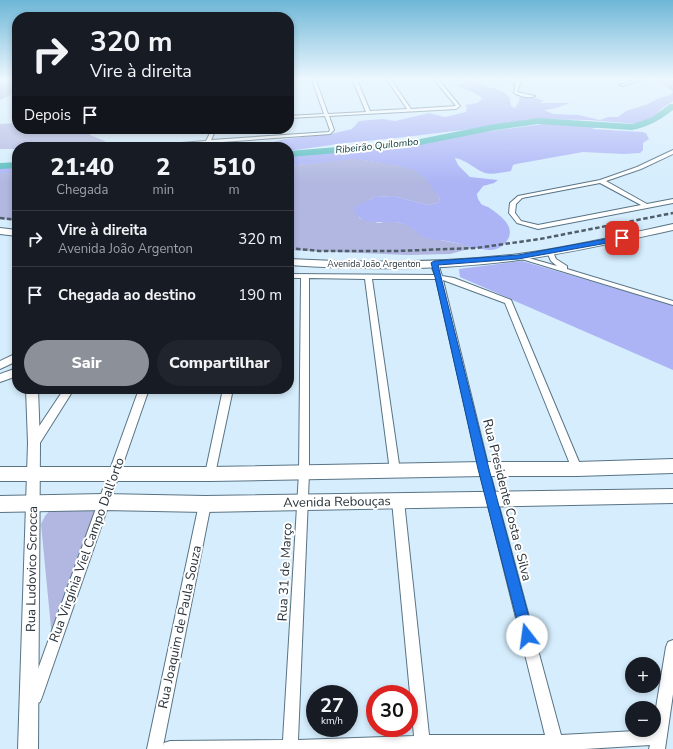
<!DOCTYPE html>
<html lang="pt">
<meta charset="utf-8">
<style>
:root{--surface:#171b24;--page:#20242c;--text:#f1f3f6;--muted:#9ea1a6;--line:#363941;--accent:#8c9099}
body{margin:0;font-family:"Nunito Sans",sans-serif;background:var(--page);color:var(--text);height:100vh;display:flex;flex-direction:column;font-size:15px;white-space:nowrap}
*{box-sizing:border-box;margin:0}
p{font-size:13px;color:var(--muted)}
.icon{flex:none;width:22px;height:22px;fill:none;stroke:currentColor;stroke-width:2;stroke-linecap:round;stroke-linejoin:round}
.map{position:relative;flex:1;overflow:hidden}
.side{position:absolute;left:12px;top:142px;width:282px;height:252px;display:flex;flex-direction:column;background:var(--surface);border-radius:16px;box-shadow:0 2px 6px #0003}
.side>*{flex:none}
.top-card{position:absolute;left:12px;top:12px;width:282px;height:122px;border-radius:16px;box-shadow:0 2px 6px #0003;background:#171b24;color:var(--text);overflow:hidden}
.fabs{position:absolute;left:625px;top:657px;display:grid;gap:8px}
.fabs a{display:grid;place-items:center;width:36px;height:36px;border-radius:50%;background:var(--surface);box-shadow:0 2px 6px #0003;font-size:20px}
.speed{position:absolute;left:306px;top:685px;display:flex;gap:8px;font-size:20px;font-weight:700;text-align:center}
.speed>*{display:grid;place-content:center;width:52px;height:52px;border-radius:50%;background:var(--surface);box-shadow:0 2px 6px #0003;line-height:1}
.speed small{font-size:10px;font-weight:400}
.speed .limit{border:6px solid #d22;background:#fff;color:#111}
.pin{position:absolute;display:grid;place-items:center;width:34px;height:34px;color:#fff;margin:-17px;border-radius:8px;box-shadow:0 2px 6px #0006}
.me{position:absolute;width:44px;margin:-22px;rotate:345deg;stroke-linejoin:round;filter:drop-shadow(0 0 3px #0008)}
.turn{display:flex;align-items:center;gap:14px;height:84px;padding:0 12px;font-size:18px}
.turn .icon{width:52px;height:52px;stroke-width:2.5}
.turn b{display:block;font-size:28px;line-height:34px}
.then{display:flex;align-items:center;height:38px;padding:0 12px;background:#0003;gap:8px;font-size:15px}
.eta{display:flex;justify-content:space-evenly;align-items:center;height:68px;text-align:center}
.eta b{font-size:24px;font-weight:800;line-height:28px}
.action{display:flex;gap:8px;margin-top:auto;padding:8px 12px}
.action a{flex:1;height:46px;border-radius:24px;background:var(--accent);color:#fff;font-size:16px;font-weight:800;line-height:46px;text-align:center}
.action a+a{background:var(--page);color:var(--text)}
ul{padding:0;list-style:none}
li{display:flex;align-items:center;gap:12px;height:56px;padding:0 12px;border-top:1px solid var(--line)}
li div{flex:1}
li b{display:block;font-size:15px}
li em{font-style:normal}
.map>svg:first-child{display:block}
</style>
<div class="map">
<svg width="673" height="749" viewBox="0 0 673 749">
<rect width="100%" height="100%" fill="#d5edfd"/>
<path fill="#b1b7e0" d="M17,78v14l-17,8v-15z
M17,123v6h76l-3,6 15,6 -2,3 -5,3h-81v2h-17v-25z
M356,158c22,7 56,3 72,22 5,6 8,12 12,19l-3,4 -10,2 -33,-9 -19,1 -6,3 -10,18 20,5 10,-2 12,2 11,3 12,11 52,10 -26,7 -42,1 -119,-5v-84z
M0,173h17v48l-17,-2z
M51,509l46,1 -45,128 -11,-114 4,-8z"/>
<path fill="#acb4f6" d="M456,78l28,1 -3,2 -11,-3 -5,1c15,9 34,6 45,19l1,8 4,2 4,-7 1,-5h11l13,5 -5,2h31l-14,5 -12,2 9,4 26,1 21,5 8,-3h10l8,-6 22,-7 9,-5 13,-4 3,-3 -2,-2 -17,-11 1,-1h18v23l-12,8 -9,11 -11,1v2l-3,1 -50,-4 -58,-1 -50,9 -84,10 -51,5 -56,8v-4h-88l62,-3 23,-5 49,-6 17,-4 7,-8 10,-1 14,-1 12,2 34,-8 16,4 21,-5 1,-5 -2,-2 12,-2 5,-4 -2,-3 -25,-12h9z
M551,123l44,1 3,3 -7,2 51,3 4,1 3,6 -6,4v7l-3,3 -16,1 -41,-2 -67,12 -3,1 -2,6c-8,1 -19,4 -26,2 -11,-4 -18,-13 -30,-15l3,7 12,12 28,3 -4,3 -11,3 -6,8c0,2 1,6 3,8 1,3 5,4 8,5 9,6 26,17 21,30 -3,7 -10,13 -19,13 -14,0 -35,-9 -51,-10 -4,0 -11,-1 -15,-3 -8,-3 -10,-10 -20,-13 -17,-6 -43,6 -51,-16l22,-11 19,-1 33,9 10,-2 3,-4 -13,-19 -11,-9 -16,-5 -44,-7 -67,7v-12l133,-12 45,-8z
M17,163v10h-17v-9z
M522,261l151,44v65l-213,-93 -1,-8z"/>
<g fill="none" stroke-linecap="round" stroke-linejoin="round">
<path fill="#57bcbd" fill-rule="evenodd" d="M670,104h3v6c-13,10 -25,17 -41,20l-94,-6 -43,6 -85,17 -121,10v-6l121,-10 85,-17 43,-6 94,6 19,-6z
M17,162v6l-17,1v-6z"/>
<defs>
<path id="minor" d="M315,78l13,36 38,-2 -14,-34h4l14,33 37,-2 -21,-31h4l21,31 45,-3 -23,-28h4l23,28 -4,3 -127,7 5,14 -4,4 -149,11 -2,-1 2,-1 25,-2 6,-12h4l-5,11 118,-8 1,-2 -5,-14 -36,2v-2l35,-2 -12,-34 -23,1v-2z
M500,78h6l11,3 1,-3h4l-5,14 18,4c-6,3 -15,0 -21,-3l2,-9z
M641,78h6l-24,8 -3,-1z
M673,150v4l-32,15 -35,12 41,23 26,-5v4l-135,26 -21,-6 -8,-10 1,-10 8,-7 82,-16 37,-13zM600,183l41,22 -103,20 -17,-4 -6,-8 1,-9 6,-6z
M550,250l3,2 3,7 11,7v3l106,32v4l-158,-48 3,-2 39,11 -6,-5 -4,-9z
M434,261l4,2 4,13 12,2 57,22 71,169 -1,3 -4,1 -4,-1 -1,-3 -67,-166 -62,-23 46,189 72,266 93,-5v-10l12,-73 2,-5 5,-2v54l-8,55h-16l1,-4 -65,4h-438l52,-245 2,-3 4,-2 4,2 2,3 -48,242 1,-3 6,-2 113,-1 16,-267 2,-195h-12v-4l146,1 -5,-12zM309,278l56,1 25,192 1,3 4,1 4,-1 1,-3 -28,-192h64l43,190 66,266h-116l-25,-234 -2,-3 -4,-2 -4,2 -2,3 22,235 -116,4 11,-267z
M64,389h10l-36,57 -4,1 -4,-1 -1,-3 1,-3z
M139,389h10l-107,308 -2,5 -5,2 -5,-2 -2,-5z
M223,389h10l-18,85 -1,3 -4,1 -4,-1 -1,-3z"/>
<path id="tertiary" d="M17,353v8l-17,8v-8z
M17,368v8l-17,6v-8z
M26,389h12l2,54 -2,306h-20l10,-306z"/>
<path id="primary" d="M673,224v6c-51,11 -102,23 -154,30 -76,10 -154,10 -230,5v-6c76,4 154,4 230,-5 52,-7 103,-19 154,-30z
M0,228l17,2v6l-17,-2z
M673,459v14l-96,3h-93l-274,5h-210v-14h210l274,-5h93z
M673,489v14l-468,9 -101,-2 -104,2v-16l104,-2 101,2z"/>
</defs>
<use href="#minor" stroke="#597485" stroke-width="2"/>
<use href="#tertiary" stroke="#597485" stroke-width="2"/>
<use href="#primary" stroke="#597485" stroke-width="2"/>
<use href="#minor" fill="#fff" fill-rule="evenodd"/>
<use href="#tertiary" fill="#fff" fill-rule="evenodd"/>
<use href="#primary" fill="#fff" fill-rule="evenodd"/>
<path stroke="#505e68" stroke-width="2.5" stroke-dasharray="4.5 2.5" stroke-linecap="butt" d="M0,218l17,2
M289,248l30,3h78l79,-3 64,-9 133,-26"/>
</g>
<linearGradient id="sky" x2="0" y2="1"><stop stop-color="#6eb7d7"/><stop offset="0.43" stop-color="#ecf7fe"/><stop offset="1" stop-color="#ecf7fe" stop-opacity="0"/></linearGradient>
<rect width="673" height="183" fill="url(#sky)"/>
<path fill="#1a73e8" stroke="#114b97" d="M622,236l2,1v3l-106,19 -80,6 51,204 45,167 -2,5 -5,2 -4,-2 -2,-5 -43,-167 -43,-192 -4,-14 3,-2 84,-6z"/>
<g text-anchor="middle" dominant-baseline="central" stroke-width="4" stroke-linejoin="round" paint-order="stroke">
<g font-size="9" fill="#27323a" stroke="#fff">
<text x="374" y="264">Avenida João Argenton</text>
</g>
<g font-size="10" font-style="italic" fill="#134243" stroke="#fff">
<text transform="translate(377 146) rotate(-6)">Ribeirão Quilombo</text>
</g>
<g font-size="13" fill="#27323a" stroke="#fff">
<text transform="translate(507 500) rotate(76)">Rua Presidente Costa e Silva</text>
<text transform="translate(337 502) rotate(-1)">Avenida Rebouças</text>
<text transform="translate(87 550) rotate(-70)">Rua Virgínia Viel Campo Dall'orto</text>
<text transform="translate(32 569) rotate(-89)">Rua Ludovico Scrocca</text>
<text transform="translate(285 572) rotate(-87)">Rua 31 de Março</text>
<text transform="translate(180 627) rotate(-78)">Rua Joaquim de Paula Souza</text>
</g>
</g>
</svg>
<div class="fabs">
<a>+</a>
<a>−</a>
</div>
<div class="speed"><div>27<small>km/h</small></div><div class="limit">30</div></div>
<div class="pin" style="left:622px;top:238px;background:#d93025"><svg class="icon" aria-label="arrive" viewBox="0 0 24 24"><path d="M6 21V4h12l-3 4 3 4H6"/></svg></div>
<svg class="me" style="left:527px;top:636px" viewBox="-20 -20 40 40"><circle r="19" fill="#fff"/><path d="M0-13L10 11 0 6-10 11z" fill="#1a73e8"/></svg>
<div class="top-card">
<div class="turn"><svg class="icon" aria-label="right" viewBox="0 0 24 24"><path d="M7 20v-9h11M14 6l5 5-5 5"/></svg><div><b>320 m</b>Vire à direita</div></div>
<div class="then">Depois<svg class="icon" aria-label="arrive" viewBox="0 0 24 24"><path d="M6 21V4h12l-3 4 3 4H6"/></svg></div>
</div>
<section class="side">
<div class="eta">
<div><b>21:40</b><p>Chegada</p></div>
<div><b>2</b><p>min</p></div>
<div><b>510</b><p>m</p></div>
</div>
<ul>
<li><svg class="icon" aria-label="right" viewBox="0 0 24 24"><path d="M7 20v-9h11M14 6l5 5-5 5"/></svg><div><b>Vire à direita</b><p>Avenida João Argenton</p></div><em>320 m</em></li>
<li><svg class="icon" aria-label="arrive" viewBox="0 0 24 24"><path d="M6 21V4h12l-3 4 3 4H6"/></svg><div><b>Chegada ao destino</b></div><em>190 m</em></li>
</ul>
<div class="action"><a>Sair</a><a>Compartilhar</a></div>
</section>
</div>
